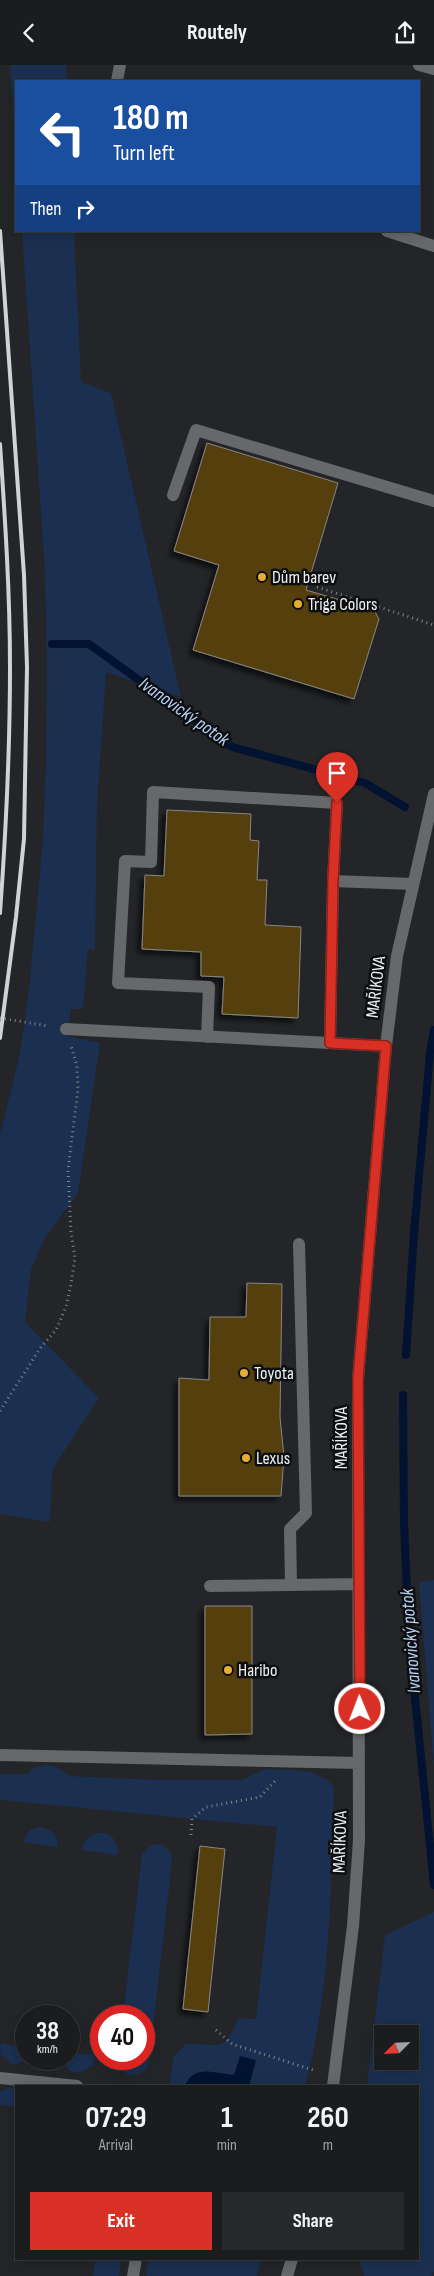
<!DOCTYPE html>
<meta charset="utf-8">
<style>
:root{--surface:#1a1c1e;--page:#27292b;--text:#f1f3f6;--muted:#9fa1a4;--line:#383a3c;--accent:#d93025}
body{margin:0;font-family:"Sofia Sans Condensed",sans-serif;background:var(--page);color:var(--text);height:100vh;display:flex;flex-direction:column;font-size:19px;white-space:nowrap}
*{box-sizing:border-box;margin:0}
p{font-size:16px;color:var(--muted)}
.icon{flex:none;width:28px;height:28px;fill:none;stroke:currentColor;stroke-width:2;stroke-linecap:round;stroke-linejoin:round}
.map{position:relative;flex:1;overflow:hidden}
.sheet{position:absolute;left:15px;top:2020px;width:404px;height:175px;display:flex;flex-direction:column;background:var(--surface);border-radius:0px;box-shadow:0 2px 12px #0003,0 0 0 1px var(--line)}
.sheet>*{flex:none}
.banner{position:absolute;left:15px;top:15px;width:405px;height:152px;border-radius:0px;box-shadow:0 2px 12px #0003,0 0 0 1px var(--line);background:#1a4fa0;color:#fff;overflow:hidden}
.needle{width:32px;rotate:246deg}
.buttons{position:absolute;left:374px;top:1960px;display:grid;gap:10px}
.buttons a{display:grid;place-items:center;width:45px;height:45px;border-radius:0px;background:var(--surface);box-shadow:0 2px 12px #0003,0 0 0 1px var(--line);font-size:25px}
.speed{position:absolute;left:15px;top:1940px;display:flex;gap:10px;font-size:25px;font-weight:700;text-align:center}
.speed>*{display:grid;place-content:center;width:65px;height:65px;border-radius:50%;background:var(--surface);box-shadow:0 2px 12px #0003,0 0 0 1px var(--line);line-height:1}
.speed small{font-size:12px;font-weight:400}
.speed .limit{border:8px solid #d22;background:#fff;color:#111}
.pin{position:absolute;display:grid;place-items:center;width:42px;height:42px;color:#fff;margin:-51px -21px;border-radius:50% 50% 50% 0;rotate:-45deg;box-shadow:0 0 5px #0007}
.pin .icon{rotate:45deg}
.me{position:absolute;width:55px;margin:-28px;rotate:359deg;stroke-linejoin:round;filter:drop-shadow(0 0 4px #0008)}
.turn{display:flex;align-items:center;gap:18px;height:105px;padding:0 15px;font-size:22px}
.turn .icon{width:65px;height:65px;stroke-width:2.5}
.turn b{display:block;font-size:35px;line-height:42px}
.then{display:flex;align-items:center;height:48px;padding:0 15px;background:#0003;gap:10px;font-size:19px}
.eta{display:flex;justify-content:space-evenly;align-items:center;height:85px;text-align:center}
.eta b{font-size:30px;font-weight:700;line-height:35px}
.action{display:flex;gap:10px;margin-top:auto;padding:10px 15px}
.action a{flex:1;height:58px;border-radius:0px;background:var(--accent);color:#fff;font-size:20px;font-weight:700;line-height:58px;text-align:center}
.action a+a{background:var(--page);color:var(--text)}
header{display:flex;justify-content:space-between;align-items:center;height:65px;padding:0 15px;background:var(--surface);font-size:22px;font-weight:700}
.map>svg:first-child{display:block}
</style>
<header><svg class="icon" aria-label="back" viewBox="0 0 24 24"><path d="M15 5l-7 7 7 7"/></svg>Routely<svg class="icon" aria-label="share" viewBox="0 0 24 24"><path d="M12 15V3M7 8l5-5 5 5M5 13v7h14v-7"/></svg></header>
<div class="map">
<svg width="434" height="2211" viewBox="0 0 434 2211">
<defs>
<filter id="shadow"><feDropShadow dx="-4.5" dy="4.5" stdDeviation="2.5" flood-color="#0009"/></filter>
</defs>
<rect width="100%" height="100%" fill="#232528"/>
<path fill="#1b2f50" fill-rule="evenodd" d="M10,0h56l1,16h-51v70z
M22,166h52l7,151 30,11 70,304 -75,-25 -9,131 -2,146h-7l-5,60h-12l-4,27 33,7 -22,150 -33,45 -14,31 -6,53 74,76 -47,72 -2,52 -50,-8v-379l20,-82 9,-63 14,-151 3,-77 1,-96 -2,-93z
M434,1515v187l-15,-184z
M45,1700l12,2 12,9 89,4h84l23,-11 28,1 18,2 15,7 8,8c-3,99 -3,203 -29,299h-136l5,-30 12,-12c34,-1 38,11 52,-26l18,1 21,-192 -277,-27v-26h28l6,-6z
M38,1762c13,1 20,7 20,20l-35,-5 7,-12z
M97,1768h10l7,6 5,13 -3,3 -34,-5c2,-9 6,-14 15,-17z
M162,1779l9,9 1,9 -23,201c-3,9 -9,12 -18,13l-7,-4 -6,-13h26v-43h-21l19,-162 9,-9z
M434,1847v359l-3,5h-67l-5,-17h59v-173h-51l18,-151zM382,1969h28v27h-28z
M1,1978l25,5v11h2l-15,6 -13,-11z
M69,1987l25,3 -1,10c-14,11 -25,9 -34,-6h10z
M7,2023l9,1v18l-16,-2v-13z
M95,2194h26l-2,17h-26z
M148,2194h113l-4,17h-111z"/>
<path fill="#021332" d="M240,1991l16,4 -7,26h-64c8,-22 30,-13 49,-11z"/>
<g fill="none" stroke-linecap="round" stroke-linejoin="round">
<path stroke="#021332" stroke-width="8" d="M52,579h37l143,103 133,36 40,24
M406,1290l8,-122 16,-180 4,-23
M403,1330l1,127 5,117 25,246"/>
</g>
<path fill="#543f11" stroke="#888683" filter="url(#shadow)" d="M207,378l131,40 -32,107 68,20 5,9 -25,80 -161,-49 26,-85 -45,-14z
M167,745l84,4 -1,26 9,1 -2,39h10l-2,45 36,2 -3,91 -76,-4 2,-37 -23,-1v-24l-59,-3 3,-74 19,1z
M247,1218l35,1 -2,133 4,40 -3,39h-102v-118l30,2 1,-63h36z
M205,1541h47v128l-47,1z
M200,1781l25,3 -17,163 -25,-3z"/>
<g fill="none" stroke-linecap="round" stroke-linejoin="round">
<path stroke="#828486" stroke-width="3" stroke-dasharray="1 4" stroke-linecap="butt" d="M317,522l117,38
M0,953l48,8
M0,1346l41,-64 15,-17 10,-23 5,-23 4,-26 -4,-26 -3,-62 10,-81 -1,-23 -6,-20
M191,1770l1,-16 14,-12 54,-10 16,-17
M216,1965l16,14 81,26"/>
<path stroke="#676869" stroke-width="12" d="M419,0l15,4
M117,16l3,-16
M387,166l47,15
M173,430l23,-65 238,71
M66,964l320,17
M207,972l2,-50 -91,-4 7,-122 26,1 2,-70 184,11 -4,78 80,3
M330,978l3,-162
M291,1520l-1,-56 16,-16 -7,-269
M210,1521l149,-2
M0,1690l359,8
M0,2013l77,8
M333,2021l20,-160 6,-86 -1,-461 28,-333 11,-90 37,-162
M133,2211l3,-17
M287,2211l5,-17"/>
<path stroke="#d1d2d4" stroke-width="4" d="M0,166l24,344 3,92 -3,172 -8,78 -16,121
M0,379c5,74 10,149 10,223 0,82 -4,164 -10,246"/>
</g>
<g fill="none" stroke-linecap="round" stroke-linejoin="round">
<defs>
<path id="route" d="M337,738l-4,78 -3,162 56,3 -28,333 2,330"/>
</defs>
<use href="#route" stroke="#8d1f18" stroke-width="12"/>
<use href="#route" stroke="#d93025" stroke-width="9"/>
</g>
<g fill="#e4ae35" stroke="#0d0e0f" stroke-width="2">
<circle cx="262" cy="512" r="5"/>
<circle cx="298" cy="539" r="5"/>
<circle cx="244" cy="1308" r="5"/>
<circle cx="246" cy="1393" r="5"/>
<circle cx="228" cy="1605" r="5"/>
</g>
<g text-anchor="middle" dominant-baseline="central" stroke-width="5" stroke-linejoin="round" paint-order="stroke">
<g font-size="18" fill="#eff0f2" stroke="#0d0e0f" text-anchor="start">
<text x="272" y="512">Dům barev</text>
<text x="308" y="539">Triga Colors</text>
<text x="254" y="1308">Toyota</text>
<text x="256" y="1393">Lexus</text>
<text x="238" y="1605">Haribo</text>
</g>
<g font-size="18" fill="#eff0f2" stroke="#0d0e0f">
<text transform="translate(376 922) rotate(-83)">MAŘÍKOVA</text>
<text transform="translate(341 1373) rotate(-90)">MAŘÍKOVA</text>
<text transform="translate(340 1777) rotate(-88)">MAŘÍKOVA</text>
</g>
<g font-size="19" font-style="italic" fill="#bad2f8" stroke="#0d0e0f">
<text transform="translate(184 647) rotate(35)">Ivanovický potok</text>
<text transform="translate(411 1576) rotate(-94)">Ivanovický potok</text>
</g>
</g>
</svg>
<div class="buttons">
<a><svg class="needle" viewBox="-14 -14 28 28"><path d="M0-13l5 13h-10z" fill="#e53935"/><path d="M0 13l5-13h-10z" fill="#9fa1a4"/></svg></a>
</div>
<div class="speed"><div>38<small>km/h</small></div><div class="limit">40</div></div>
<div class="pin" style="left:337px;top:738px;background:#d93025"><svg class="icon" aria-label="arrive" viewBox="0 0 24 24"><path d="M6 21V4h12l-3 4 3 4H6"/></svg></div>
<svg class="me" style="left:360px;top:1644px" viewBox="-20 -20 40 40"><circle r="17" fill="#d93025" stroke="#fff" stroke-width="3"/><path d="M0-11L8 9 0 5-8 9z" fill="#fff"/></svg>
<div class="banner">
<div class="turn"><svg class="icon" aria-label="left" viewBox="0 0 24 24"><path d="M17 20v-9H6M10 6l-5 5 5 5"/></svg><div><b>180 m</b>Turn left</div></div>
<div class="then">Then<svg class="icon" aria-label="right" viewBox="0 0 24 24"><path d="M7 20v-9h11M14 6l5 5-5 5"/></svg></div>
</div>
<section class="sheet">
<div class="eta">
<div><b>07:29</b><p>Arrival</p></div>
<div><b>1</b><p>min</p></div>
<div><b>260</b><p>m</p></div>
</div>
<div class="action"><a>Exit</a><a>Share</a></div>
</section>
</div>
